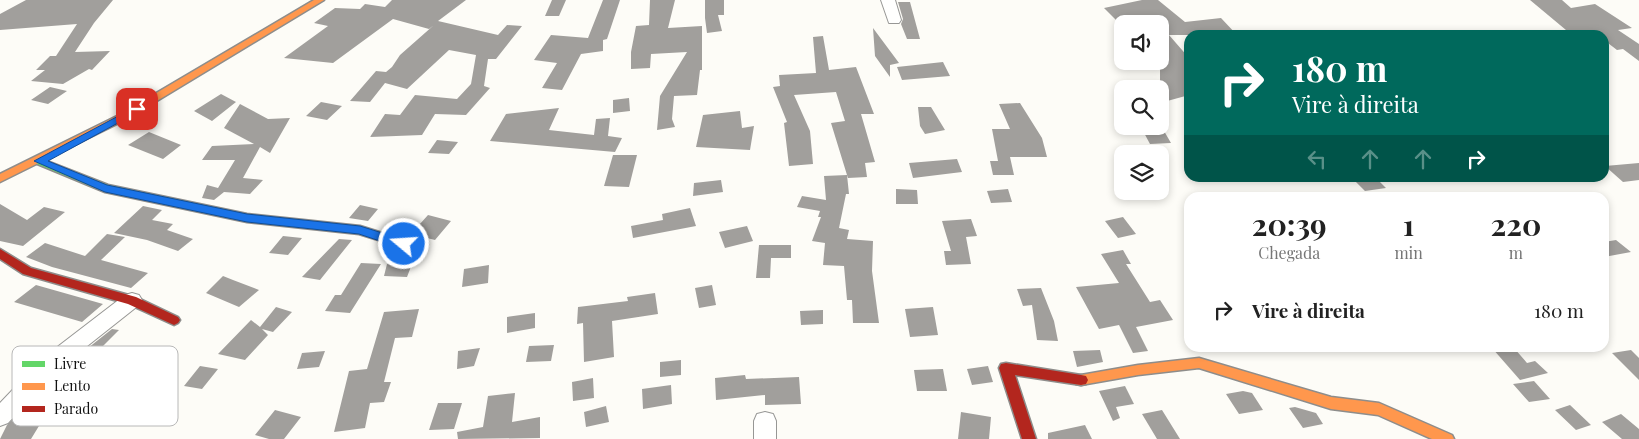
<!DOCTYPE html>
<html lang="pt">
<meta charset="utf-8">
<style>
:root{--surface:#fff;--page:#f2f2f2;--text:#222;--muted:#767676}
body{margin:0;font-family:"Playfair Display",serif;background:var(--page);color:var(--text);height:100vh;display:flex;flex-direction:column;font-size:19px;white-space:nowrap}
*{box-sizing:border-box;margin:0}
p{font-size:16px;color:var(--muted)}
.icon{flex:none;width:28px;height:28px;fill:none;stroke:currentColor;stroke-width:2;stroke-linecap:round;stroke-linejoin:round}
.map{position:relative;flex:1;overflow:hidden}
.side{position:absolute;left:1184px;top:192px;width:425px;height:160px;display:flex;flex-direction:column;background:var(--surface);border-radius:15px;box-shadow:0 2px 8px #0003}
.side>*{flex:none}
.banner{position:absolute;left:1184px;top:30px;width:425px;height:152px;border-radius:15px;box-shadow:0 2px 8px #0003;background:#00695c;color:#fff;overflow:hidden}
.fabs{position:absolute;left:1114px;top:15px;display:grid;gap:10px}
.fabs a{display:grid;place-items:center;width:55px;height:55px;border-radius:10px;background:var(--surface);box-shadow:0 2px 8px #0003;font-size:25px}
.pin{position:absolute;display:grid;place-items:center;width:42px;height:42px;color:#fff;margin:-21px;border-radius:10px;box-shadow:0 2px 8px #0006}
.me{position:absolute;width:55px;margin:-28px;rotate:288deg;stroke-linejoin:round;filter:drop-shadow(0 0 4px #0008)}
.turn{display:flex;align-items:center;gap:18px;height:105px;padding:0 25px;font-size:22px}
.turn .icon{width:65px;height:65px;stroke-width:2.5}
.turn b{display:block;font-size:35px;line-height:42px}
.lanes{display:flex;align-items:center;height:48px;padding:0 25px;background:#0003;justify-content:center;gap:25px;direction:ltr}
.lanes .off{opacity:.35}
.eta{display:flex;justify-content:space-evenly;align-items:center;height:85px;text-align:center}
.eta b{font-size:30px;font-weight:700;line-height:35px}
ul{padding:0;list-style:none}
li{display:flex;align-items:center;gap:15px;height:65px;padding:0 25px}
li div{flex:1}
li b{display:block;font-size:19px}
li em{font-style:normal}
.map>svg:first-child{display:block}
</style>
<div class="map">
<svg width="1639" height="439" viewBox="0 0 1639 439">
<rect width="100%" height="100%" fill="#fdfcf7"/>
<path fill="#a19f9c" d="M26,0h87l-19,23 -19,29 35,-1 -18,19 -3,-1 -26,15 -32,-3 14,-11h-9l14,-14h6l21,-32 -77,6v-16z
M392,0h74l-28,21 60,14 9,-10 15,1 -26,33h-8l-4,27 6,2 -24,27 -31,-1 -13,21 -52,2 15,-23 15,1 15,-20 42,4 14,-15 5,-29 -27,-5 -42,39 -22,-6 -15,19 -20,-1 26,-30 10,1 6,-5 8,-12 34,-30 -5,4 -36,-10 -60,44 -49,-5 44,-32 -14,-3 21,-15 25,1 5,-5 20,3z
M552,0h14l-7,16h-14z
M603,0h17l-13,39 -4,1v11l-22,3 -19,36 -20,-2 15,-25 -23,-3 17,-25 37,3z
M650,0h25l-7,28 34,-2v44h-2l-3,25 -23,1 -2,23 3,8 -18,3 3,-34 27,-44 -36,2 -1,14 -19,1v-17l5,-26 13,-1z
M705,0h19v15h-6l4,16 -15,2 -2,-15z
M1142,0h16l27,22 36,-4 16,17h-68l20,23v37l-29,8v-79h-40l-16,-16z
M1530,0h32l9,8 24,-4 37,24 -14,2 21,14v17l-16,-12 -6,1 -13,-10v-5h-32z
M898,2h12l10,37h-13l-6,-15 2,-5z
M873,28l26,35 -9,2v12l-15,-21z
M823,36l6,34 27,-3 18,47h-13l14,48 -10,1 2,14 -19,1 -1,-3 2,19h-3l-7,34 10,2 -2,9 26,2 -1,30 7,52h-26l-1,-23h-5l-3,-34 -21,-1 2,-22 -13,-2 9,-24h-3l2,-6 -23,-4 5,-11 24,4 -2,-24 23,-1 -16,-52 14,-2 -9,-29 -42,3 16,36 3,33 -24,2 -5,-43 3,-1 -14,-35 7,-1 -1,-11 37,-2 -3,-36z
M943,62l7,14 -48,4 -5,-13z
M50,87l17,4 -19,13 -17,-4z
M221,94l15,8 -24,19 -18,-10z
M629,98l1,13 -17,2v-13z
M321,102l21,4 -15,14 -21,-4z
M1020,103l22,35 5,19h-37l4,18h-21l-3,-14h8l-6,-32h18l-11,-25z
M240,104l28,15 22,-1 -20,35 -10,-6 -17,31 20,2 -13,14 -26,-2 -10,8 -12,-2 5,-13 11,3 17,-28h-33l10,-14 42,-2 -30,-16z
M918,107h13l14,23 -20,4 -5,-8z
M559,108l-10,22 45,5 2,-16 14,-1 -2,18 14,2 -7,14 -125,-11 16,-27z
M740,111l2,17 12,-2 -4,24 -54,-3 7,-32z
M1143,131h21l7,12 -21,1z
M149,132l32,13 -18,14 -35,-14z
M437,140l21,2 -9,12 -21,-1z
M613,155h24l-8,32 -25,-1z
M957,159l5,13 -49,6 -4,-15z
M1639,163v17l-16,2 -18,-16z
M1352,178h24l10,10 -21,3z
M721,180l2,12 -30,4 1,-13z
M896,189l21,1 1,14h-22z
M1008,189l4,13 -21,1 -4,-12z
M0,204l27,16 17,-13 21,5 -42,34 -23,-5z
M360,205l18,4 -10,12 -19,-3z
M143,206l19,4 -10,10 21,4 -6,6 26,9 -15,12 -31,-11 -33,-7z
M690,208l6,18 -63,12 -2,-12 32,-6 -1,-6z
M428,215l23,6 -16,19 -24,-6z
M1123,217l13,17 -18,4 -13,-17z
M971,219l6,17 -11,1 5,27 -25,1 -2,-14h7l-9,-30z
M747,226l6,15 -28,7 -6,-16z
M107,234l18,3 -24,23 47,13 -17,15 -79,-21 -26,-10 19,-14 40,13z
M283,236l19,2 -14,17 -19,-2z
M339,239l13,1 -32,40 -18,-3z
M1616,240l15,12 -27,5v-15z
M759,245h32v13h-20l-1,20h-14z
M1123,250l8,14h-5l24,38 10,-2 13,20 -37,7 12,24 -15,2 -14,-28 -20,4 -23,-42 43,-4 -18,-29z
M361,263l20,1 -31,49 -25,-2 10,-16h6z
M387,264h25l-5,13 -23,-1z
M489,265l-1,18 -26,4 2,-18z
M223,276l10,4 26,10 -20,17 -33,-14z
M36,285l67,19 -21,18 -68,-20z
M712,285l4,20 -17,3 -4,-20z
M1041,288l13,33 4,20 -21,-1 -5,-35 -9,1 -6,-17z
M655,293l3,21 -46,7 2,36 -30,5 -1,-39 -6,1 1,-17 50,-6 -1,-4z
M276,307l16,5 -19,20 -11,-3 6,6 -23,25 -27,-6 33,-34 9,7z
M933,307l5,28 -28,2 -5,-28z
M419,309l-7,28 -17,1 -11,44h7l-7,20 -14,1 -5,25 -31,4 15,-61 18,-2 17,-57z
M823,310v14l-22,1 -1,-14z
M535,313v15l-28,5v-16z
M112,329l7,1 -21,21 -10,-3z
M554,345l-3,16 -25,1 3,-16z
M480,348l-6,18 -17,3 1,-18z
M1492,348h22l13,15 8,-2 13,12 -28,7z
M1100,350l3,12 -26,5 -4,-16z
M1631,350l8,8v22l-27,-27z
M325,351l-6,16 -22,2 5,-16z
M681,360v15l-21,2v-15z
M200,366l18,3 -16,20 -18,-3z
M988,366l5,16 -21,3 -5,-16z
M943,369l4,22h-30l-3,-21z
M745,375l1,4 53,-2 2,27 -36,1v-10l-49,5 -1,-22z
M593,378l1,20 -21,3 -1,-19z
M1534,381l16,18 -21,3 -16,-18z
M671,385l1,19 -29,5 -1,-20z
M1125,386l9,18 -18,3 4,11 -7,3 -14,-30z
M1243,391l9,2 11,17 -24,4 -13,-20z
M515,393l-3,29 28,-5v21l-82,1 -1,-7 26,-5 5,-31z
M53,403l-22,36h-31l7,-14 20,-20z
M438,403h24l-8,26 -25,1z
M1570,405l21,20 -15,5 -21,-20z
M606,406l3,16 -23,5 -2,-15z
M1295,407l21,6 7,11 -20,4 -14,-20z
M275,410l26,7 -17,22h-15l-14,-4z
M1162,410l18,29h-23l-15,-25z
M961,412l30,5 -2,22h-31z
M1621,414l18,15v10h-17l-20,-17z
M1085,425l7,14h-44v-6z"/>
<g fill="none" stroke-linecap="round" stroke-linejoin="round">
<defs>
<path id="street" d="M881,0h14l6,20 -2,3h-10z
M132,293l7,2 3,5 -3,5 -82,65 -49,53 -8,3v-23l43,-45 82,-63z
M765,412l8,2 3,7v18h-22v-18l3,-7z"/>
<path id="fast" d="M39,158l69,27 139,29 113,12 48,15 2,3 -6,4 -45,-14 -112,-12 -142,-30 -70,-29 -1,-2z"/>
<path id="slow" d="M314,0h10l-197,119 -127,63v-8l119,-59z
M1199,358l132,39 48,6 73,32 2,4h-22l-54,-24 -47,-6 -132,-41 -61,7 -57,10 -5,-1 -2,-4 2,-4 5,-1 57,-10z"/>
<path id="jam" d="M0,249l31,19 105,29 42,20 2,3 -2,3 -4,2 -46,-21 -105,-30 -23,-15z
M1006,363l75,12 5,1 2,4 -2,4 -5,1 -66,-10 21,64h-14l-23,-71 2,-4z"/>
</defs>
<use href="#street" stroke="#979795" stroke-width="2"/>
<use href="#fast" stroke="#8e8d8b" stroke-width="3"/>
<use href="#slow" stroke="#8e8d8b" stroke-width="3"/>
<use href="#jam" stroke="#8e8d8b" stroke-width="3"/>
<use href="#street" fill="#fffffe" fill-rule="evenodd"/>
<use href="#fast" fill="#63d668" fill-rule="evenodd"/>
<use href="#slow" fill="#ff974d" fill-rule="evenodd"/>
<use href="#jam" fill="#b3261e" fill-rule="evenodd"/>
</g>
<path fill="#1a73e8" stroke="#114b97" d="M137,106l3,1v4l-92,50 59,24 140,29 113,12 48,15 1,3 -5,5 -45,-15 -112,-12 -142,-30 -71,-31z"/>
<rect x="12" y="346" width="166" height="80" rx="8" fill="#fff" stroke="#b8b8b8" stroke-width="1"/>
<rect x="22" y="361" width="23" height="6" fill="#63d668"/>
<rect x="22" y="383" width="23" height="7" fill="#ff974d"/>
<rect x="22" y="406" width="23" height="6" fill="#b3261e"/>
<g font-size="14" fill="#111">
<text x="54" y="369">Livre</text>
<text x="54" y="391">Lento</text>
<text x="54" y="414">Parado</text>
</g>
</svg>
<div class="fabs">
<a><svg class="icon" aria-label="sound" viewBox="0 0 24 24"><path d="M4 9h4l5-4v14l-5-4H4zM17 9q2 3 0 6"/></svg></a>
<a><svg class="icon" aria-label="search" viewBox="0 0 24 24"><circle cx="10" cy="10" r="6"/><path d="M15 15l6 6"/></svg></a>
<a><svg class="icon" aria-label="layers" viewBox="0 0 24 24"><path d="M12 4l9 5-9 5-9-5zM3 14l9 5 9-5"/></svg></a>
</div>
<div class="pin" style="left:137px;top:109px;background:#d93025"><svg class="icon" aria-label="arrive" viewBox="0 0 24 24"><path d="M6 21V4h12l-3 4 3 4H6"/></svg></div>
<svg class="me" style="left:404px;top:244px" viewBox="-20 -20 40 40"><circle r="17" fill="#1a73e8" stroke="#fff" stroke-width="3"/><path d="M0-11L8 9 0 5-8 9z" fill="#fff"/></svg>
<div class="banner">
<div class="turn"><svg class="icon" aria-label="right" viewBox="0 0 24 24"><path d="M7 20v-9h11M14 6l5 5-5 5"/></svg><div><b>180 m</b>Vire à direita</div></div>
<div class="lanes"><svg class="icon off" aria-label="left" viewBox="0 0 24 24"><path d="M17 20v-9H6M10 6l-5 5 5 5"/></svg><svg class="icon off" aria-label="ahead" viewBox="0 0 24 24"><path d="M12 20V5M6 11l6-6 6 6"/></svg><svg class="icon off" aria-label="ahead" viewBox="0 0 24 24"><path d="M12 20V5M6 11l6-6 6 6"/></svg><svg class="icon" aria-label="right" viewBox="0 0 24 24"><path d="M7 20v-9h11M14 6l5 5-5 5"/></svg></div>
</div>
<section class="side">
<div class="eta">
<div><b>20:39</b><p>Chegada</p></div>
<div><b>1</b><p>min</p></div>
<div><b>220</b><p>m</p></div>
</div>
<ul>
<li><svg class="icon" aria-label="right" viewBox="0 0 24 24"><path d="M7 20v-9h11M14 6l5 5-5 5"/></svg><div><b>Vire à direita</b></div><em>180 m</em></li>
</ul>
</section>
</div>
